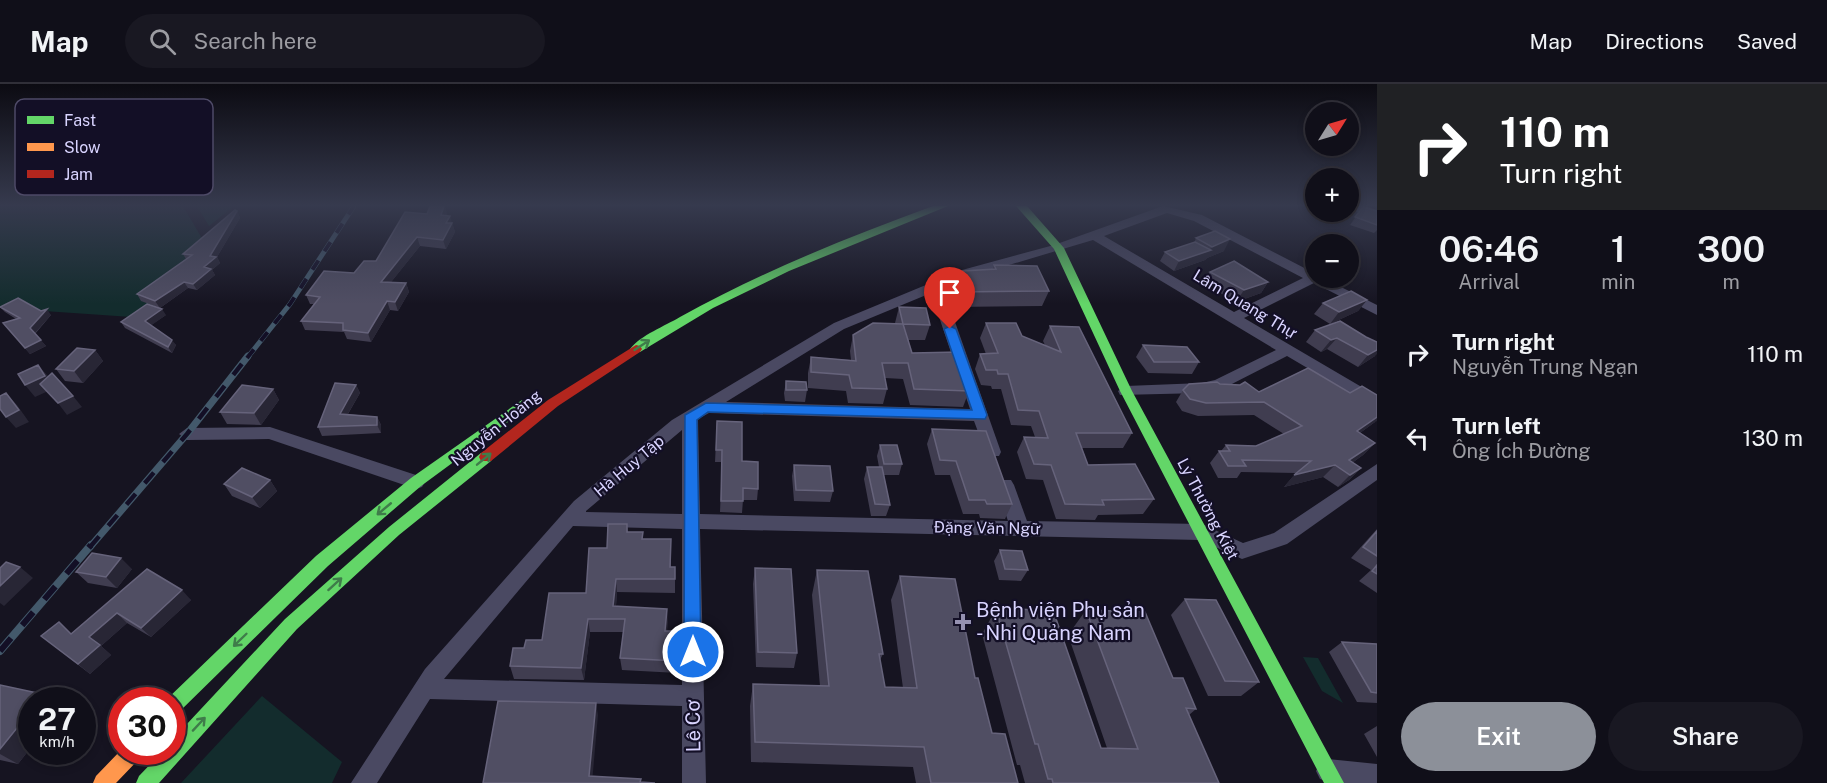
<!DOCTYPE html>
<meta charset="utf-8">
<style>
:root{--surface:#100f19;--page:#191822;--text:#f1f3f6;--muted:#9c9ca2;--line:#302f38;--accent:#8c9099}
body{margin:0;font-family:"Public Sans",sans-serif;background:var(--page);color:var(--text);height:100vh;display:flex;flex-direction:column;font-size:22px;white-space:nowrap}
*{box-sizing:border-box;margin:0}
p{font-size:20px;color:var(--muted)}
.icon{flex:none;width:33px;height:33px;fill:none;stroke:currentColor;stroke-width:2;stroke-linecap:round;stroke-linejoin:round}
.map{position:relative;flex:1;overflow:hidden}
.drawer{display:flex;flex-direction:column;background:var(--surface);width:450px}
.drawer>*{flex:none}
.banner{background:#202124;color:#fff;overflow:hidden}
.needle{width:39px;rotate:53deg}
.fabs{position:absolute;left:1305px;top:18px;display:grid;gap:12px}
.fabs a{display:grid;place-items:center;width:54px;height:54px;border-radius:50%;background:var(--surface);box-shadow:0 3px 9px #0003,0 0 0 2px var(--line);font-size:30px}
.speed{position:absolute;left:18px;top:603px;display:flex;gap:12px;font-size:30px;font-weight:700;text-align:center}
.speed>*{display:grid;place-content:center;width:78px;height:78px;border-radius:50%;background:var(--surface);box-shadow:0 3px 9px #0003,0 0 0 2px var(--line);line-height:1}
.speed small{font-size:15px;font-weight:400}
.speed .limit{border:9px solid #d22;background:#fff;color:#111}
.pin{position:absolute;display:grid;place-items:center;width:51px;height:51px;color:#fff;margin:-62px -26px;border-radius:50% 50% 50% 0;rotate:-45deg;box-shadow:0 0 6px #0007}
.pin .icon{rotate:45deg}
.me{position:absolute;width:66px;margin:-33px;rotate:0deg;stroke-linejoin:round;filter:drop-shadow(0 0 4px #0008)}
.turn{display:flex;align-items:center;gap:21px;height:126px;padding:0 24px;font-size:27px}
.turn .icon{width:78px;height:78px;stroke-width:2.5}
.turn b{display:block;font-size:42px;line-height:51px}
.eta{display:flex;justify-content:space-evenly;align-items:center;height:102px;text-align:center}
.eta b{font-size:36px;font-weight:600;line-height:42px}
.button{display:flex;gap:12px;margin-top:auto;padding:12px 24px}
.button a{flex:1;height:69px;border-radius:36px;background:var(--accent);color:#fff;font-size:24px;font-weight:600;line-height:69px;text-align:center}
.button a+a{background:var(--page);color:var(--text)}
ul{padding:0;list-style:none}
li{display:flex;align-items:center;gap:18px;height:84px;padding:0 24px}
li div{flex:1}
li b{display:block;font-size:22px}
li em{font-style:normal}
header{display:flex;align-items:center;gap:36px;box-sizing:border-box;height:84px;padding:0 30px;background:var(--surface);border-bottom:2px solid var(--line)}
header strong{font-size:28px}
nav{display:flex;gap:33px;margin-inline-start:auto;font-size:21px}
.search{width:420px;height:54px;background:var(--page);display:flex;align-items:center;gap:15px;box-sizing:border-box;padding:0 21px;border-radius:33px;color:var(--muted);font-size:22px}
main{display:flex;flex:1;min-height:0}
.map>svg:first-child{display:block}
</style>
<header>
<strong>Map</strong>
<div class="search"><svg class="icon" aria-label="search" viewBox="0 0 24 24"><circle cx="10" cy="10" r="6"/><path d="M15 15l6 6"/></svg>Search here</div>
<nav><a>Map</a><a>Directions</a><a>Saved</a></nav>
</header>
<main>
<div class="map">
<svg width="1377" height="699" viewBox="0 0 1377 699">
<rect width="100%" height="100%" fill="#161421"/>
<path fill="#132c2d" d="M0,122h183l24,41 -61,71 -146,-10z
M197,122h37l-25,20z
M1303,573l15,1 25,45 -21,-12z
M262,612l80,66 -10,21h-151z"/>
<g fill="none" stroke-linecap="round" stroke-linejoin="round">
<path fill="#4a4962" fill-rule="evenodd" d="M1163,122l39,9 114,59v4h7l54,27v10l-63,-32 -70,35 133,78v13l-90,-53 -63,32 -22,5 -82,2 -2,-4 8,-5 76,-3 13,-3 61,-30 -183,-110 -121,36 -29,12 58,164 -2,4h-12l-13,-35 -265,-8 -11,6 2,95 308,7 -12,-36 3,-5h12l3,5 13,36 175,3 41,19 31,-10 103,-69v16l-90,64 -45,15 -42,-19 -500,-11 6,254h-24v-77l-252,-7 -53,84h-26l74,-114 149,-168 98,-81 162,-97 128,-53 92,-25zM1167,129l27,8 109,57 -69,34 -130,-76zM931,209l39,116 -244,-7 118,-73zM682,346v84l-96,-2v-1zM573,442l109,3v156l-238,-6z
M1348,122h17l12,4v8l-29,-9z
M270,343l152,50 3,5 -3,5 -6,2 -147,-50 -82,1 -8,-6 8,-6z
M1328,675l49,5v19h-45l-12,-4 -4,-8 4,-8z"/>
<path fill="#63d668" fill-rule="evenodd" d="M933,122h15l-159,65 -76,37 -73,44h-8l-2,-3c11,-14 35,-23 50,-32 81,-45 166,-79 253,-111z
M1016,122h11l37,42 68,143 212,392h-20l-204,-392 -66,-142z
M522,316l5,2 2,3 -2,3 -106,78 -93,80 -150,147 -6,3v-16h-6l150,-144 95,-78z
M486,368l5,1 2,4 -2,4 -92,74 -102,94 -138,154h-23l3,-7 23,-24h10v-12l113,-121 104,-92 92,-74z"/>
<path fill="#ff974d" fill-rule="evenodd" d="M122,665v3h19l-2,7 -23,24h-23l3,-7z"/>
<path fill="#b3261e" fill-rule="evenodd" d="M636,261l4,1 2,3 -2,3 -82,54 -67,55h-10l-2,-4 2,-4 67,-53z"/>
<defs>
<path id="rail-far2" d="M247,274l43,-54 64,-98"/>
<path id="rail-far1" d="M90,463l97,-113 61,-78"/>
<path id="rail" d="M0,567l91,-106"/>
</defs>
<use href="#rail-far2" stroke="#43596b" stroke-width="5"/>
<use href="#rail-far1" stroke="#43596b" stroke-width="7"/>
<use href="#rail" stroke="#43596b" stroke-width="8"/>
<use href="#rail-far2" stroke="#130f26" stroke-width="4" stroke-dasharray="11" stroke-linecap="butt"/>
<use href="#rail-far1" stroke="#130f26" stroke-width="4.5" stroke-dasharray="14" stroke-linecap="butt"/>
<use href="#rail" stroke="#130f26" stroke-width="6" stroke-dasharray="17" stroke-linecap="butt"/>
</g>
<path fill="#403d50" d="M1363,123l14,4v19l-3,3 -24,-8z
M237,127l3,7 -23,39 3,6 -8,7 3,5 -18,15 -9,-2 -28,20 -19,-7 -4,-7 49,-35 -3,-5z
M447,129l-1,3 6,7 3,9 -9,17 -26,-3 -29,36 15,1 3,9 -11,19 -8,-1 -19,32 -24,-3 -3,-7 -39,-2 -4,-9 13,-17h-4l-4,-9 48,-22 22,-12z
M1196,154l28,13 -17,7 -2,2 -31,11 -14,-10 5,-9 29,-9z
M994,181l55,26 -7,15 -90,1 -5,-15 4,-15 10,1 2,-7 30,-2z
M1210,188l58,10 -7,11 -25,9 -33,-19z
M1367,216l-9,11 -28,13 -16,-10 9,-11z
M0,223l41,4 10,4 -16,19 11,12 -16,8 -27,-31 13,-4 -11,-7z
M899,223l31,18 -5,15h-17l4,13 58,29 -2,6 1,3 -6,16 -53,-2 -7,-26 -18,-1 2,11 -4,15 -35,-1 -2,-12 -38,-3v-15l3,-16 40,3 -1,-9 3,-16 42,-12z
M166,231l-15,10 25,20 -4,8 -47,-25 -4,-6z
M1340,237l35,35 -17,11 -31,-18 -6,3 -15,-10 9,-12z
M986,239l36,13 23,9 -2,-4 7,-15 82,107 -9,15h-41l6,17 66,34 -11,15 -45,1 -3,5 -39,-1 -13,-39 -17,-1 -9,-27 7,-15h11l-4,-11 -20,-1 -10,-36h-9l-1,-3 -10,-1 -6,-16 5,-15h6l-6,-16z
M1143,261l56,17 -7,12 -44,-1 -12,-16z
M95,266l8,11 -20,22 -18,-2 -9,-12z
M786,297l21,9 -2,12 -20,-1 -1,-8z
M1220,300l39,8 116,30 -15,11 15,10 -12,12 -11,8 9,5 -12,12 -11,7 -15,-10 -39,10 12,-14 -55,-1 -4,6h-19l-8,-15 9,-12h2l5,-6 30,1 28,-12 -30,-19 -56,1 -16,-5 -6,-9 7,-12z
M356,301l4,8 -12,21 29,3 4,8v8l-59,3 -4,-9z
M273,305l6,11 -18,25 -34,-1 -7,-12z
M717,337l41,68 -1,11h-14l-1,13 -22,-1 2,-50h-7z
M932,345l80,75 -7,15 -25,-1 -1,-4h-16l-13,-39h-15l-8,-31z
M880,361l22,19 -3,11h-15l6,30 -4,11h-15l-7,-37 3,-12h12l-2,-11z
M794,381l39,26 -3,11 -36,-1 -2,-25z
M270,396l7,11 -17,17 -28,-12 -8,-12z
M627,440l1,8 43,21v14h4v26l-58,-1 -1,14 51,3v22l7,14 4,13v15l-56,-3 -2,-12 3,-26h-33l-6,48 -70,-1 -4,-13 14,-18 18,-8 44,-47 21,-45z
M1377,445v64l-18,-12 12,-11 -20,-12z
M1000,466l28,20 -7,11 -22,-1 -5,-19z
M755,484l42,85 -3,15 -38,-1 -3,-83z
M132,485l-15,19 -29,-5 -12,-11z
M147,485l44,31 -40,37 -24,-14 -26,23 10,9 -21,19 -49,-38 31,-3z
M817,486l66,84 -3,6 5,27 18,1 -12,-88 9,-24 75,102 17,55 26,50h-102l-3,-16 -162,-5 -1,-56 3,-22 67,2 -8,-91z
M1185,515l74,83 -18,14h-33l-37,-81z
M996,525l105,139h6l-39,-113 18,-25 87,68 23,31 -7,6 30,68h-194l-5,-18h-3l-35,-131z
M1342,558l35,2v59l-20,-1 -28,-50z
M0,601l32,15v46l-14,18 -18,-4z
M1377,642v31l-13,-23z"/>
<path fill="#282635" d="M444,122h1l2,7 -4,11 -2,-9z
M237,127l3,7 -23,39 3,6 -8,7 3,5 -18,15 -4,-6z
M450,132l5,16 -9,17 -3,-9 3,-17z
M417,153l3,9 -36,45 -3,-9z
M1230,155l-6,12 -17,7 -2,2 -31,11 5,-10 30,-10 3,-4z
M184,198l4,6 -28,20 -5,-7z
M1268,198l-7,11 -25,9 8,-12z
M406,199l3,9 -11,19 -3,-9z
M1367,216l-9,11 -28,13 9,-12z
M387,217l3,9 -19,32 -3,-9z
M47,225l4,6 -17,19 -4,-6z
M162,225l4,6 -17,12 -4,-6z
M1337,254l-10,11 -6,3 10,-12z
M41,256l5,6 -16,8 -5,-6z
M172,256l4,5 -4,8 -4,-6z
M95,266l8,11 -20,22 -9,-12z
M1377,266v4l-2,2 -17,11 10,-12z
M38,281l10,11 7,12 -20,9 -10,-12z
M356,301l4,8 -17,29 -3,-8z
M273,305l6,11 -18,25 -7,-12z
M6,309l11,12 12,17 -13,6 -10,-11z
M73,312l9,11 -15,8 -9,-12z
M377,333l4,8v8l-4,-8z
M1377,333v4l-2,1 -29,21 11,-12z
M1375,359l-12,12 -21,15 7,-10z
M1335,381l-12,12 -39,10 10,-12z
M1361,384l-12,12 -11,7 12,-12z
M270,396l7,11 -17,17 -8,-11z
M121,474l11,11 -15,19 -11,-11z
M20,483l13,11 -29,28 -4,-3v-17z
M616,495l1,13 -2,27 -2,-13z
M182,506l9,10 -40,37 -10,-9z
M667,525l1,13 -2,22 -1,-13z
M117,529l10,10 -26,23 10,9 -21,19 -12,-10 11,-27z
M588,535l2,13 -6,48 -3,-12z
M596,619l2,12 -6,68 -3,-7z
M82,622l13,9 -13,16z
M25,634l7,4v24l-14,18 -18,-10v-5z"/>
<path fill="#504e63" stroke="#66637b" stroke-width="1.5" d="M430,122h14l-3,9 9,1 -4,7h6l-9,17 -26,-3 -36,45 25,1 -11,19 -8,-1 -19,32 -25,-3v-7l-42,-2 19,-24 -14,-2 18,-24 30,2 10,-12h12l29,-49 22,2z
M1363,123l14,4v14l-22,-8z
M235,126l2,1 -27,45 6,1 -12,10 7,2 -18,15 -9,-2 -29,19 -18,-7 55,-39 -9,-1z
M1215,147l15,8 -18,8 -16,-9z
M1195,158l16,8 -32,11 -14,-9z
M1234,177l34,21 -24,8 -34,-18z
M994,181l43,1 12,25 -92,1 -6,-15 17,1 -5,-7 33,-2z
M1351,207l16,9 -28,12 -16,-9z
M18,214l23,13 6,-2 -17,19 11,12 -16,8 -22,-25 17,-5 -20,-11z
M147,220l15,5 -17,12 27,19 -4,7 -47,-25z
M899,223l27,1 4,17 -27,-1 9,29 47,-1 11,30h-4l3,9 -55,-2 -6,-26h-26l5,26 -35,-1 -3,-13 -38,-3v-15l45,4 -3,-26 20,-12 30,1z
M1340,237l26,16 11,5v8l-9,5 -31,-17 -6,2 -16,-10z
M986,239h30l6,13 39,16 -11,-26 29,1 53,106h-56l12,32 47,-1 19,35 -52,1 2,5 -39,-1 -14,-39 -17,-1 -10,-27 24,1 -9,-27 -21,-1 -10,-36h-10l-1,-4h-11l-6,-16 18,-1z
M1143,261l44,2 12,15h-45z
M77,264l18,2 -21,21 -18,-2z
M38,281l7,11 -20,9 -7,-11z
M1308,284l42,25 12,-7 15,9v22l-20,14 18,12 -26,17 12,8 -11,7 -15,-10 -41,10 17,-14 -69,-1 4,6h-18l-9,-15h11l-4,-6 30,1 46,-20 -38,-24 -58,1 -16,-4 -7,-9 6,-6 28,-2 3,2 20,1 5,-3 14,10z
M52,289l21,23 -15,7 -18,-19z
M786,297l20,1 1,8h-21z
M335,299l21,2 -16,29 37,3v8l-59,2z
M242,301l31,4 -19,24 -34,-1z
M6,309l13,17 -13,7 -6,-8v-13z
M717,337l25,1v39l16,1v27l-15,-1v13h-22l1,-51h-6z
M932,345l54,2 26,73h-25l-2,-4h-16l-13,-39 -16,-1z
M880,361h17l5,19h-18z
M794,381l36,1 3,25 -37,-1z
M867,383h15l8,38 -15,-1z
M242,384l28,12 -18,17 -28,-13z
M608,440h19v8h16l-1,7h29l-1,28h5v12h-59l-3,27 54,3 -2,22h9v14l4,1 -1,15 -57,-3 5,-39h-37l-7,49 -71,-2 3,-18h11l2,-8h16l7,-47h37l3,-45h18z
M1377,447v25l-14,-9z
M1000,466l22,1 6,19 -23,-1z
M92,469l29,5 -15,19 -30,-5z
M6,478l14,5 -20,19v-18z
M1377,481v9l-5,-3z
M755,484l36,1 6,84 -39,-1z
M147,485l35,21 -41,38 -24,-15 -28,24 11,8 -22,19 -37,-28 18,-14 12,12z
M817,486l51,1 15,83h-4l6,33 32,1 -17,-112 55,3 20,99h3l14,55 13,1 13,49h-87l-7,-36 -169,-5 -2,-58 76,2z
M1185,515l31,1 43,82 -34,-1z
M996,525l57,1 48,138 37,1 -52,-139 59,2 28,66h10l13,31 -10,-1 33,75h-166l-1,-4h-4l-10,-35h-3z
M1342,558l35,2v49l-6,-1z
M0,601l70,15h-38v20l-7,-2 -25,31z
M498,617l98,2 -7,73 52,3 -1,3 15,1h-172z"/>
<defs><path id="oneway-shaft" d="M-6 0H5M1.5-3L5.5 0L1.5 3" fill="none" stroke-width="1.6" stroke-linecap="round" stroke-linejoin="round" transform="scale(1.5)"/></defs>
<g stroke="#3f7c4a">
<use href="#oneway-shaft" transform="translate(642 261) rotate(-33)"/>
<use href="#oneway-shaft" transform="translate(484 375) rotate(-39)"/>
<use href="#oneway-shaft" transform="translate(384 425) rotate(140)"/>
<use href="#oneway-shaft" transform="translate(335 500) rotate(-42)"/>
<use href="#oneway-shaft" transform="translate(240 556) rotate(136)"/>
<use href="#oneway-shaft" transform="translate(199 640) rotate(-47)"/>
</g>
<linearGradient id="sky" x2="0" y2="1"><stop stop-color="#0c0b12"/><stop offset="0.55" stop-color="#363a4e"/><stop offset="1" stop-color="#363a4e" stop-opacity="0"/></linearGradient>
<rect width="1377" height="220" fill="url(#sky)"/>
<path fill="#1a73e8" stroke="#114b97" stroke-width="1.5" d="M950,242l6,3 31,86 -2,4 -277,-7 -11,8 4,232 -2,6 -6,2 -7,-2 -2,-6 1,-237 21,-12 266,7 -28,-81z"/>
<path fill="#9591b1" stroke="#130f26" stroke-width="2" d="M960 529h6v6h6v6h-6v6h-6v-6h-6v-6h6z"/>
<g text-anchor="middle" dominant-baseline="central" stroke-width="4.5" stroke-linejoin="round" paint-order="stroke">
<g font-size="16" fill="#d9d4ff" stroke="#130f26">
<text transform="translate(1245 220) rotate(31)">Lâm Quang Thự</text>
<text transform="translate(496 344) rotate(-39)">Nguyễn Hoàng</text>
<text transform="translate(629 382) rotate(-40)">Hà Huy Tập</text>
<text transform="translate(1208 425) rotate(62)">Lý Thường Kiệt</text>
<text transform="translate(987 444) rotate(1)">Đặng Văn Ngữ</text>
</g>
<g font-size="20" fill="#d9d4ff" stroke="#130f26" text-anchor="start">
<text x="976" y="526">Bệnh viện Phụ sản<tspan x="976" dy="23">- Nhi Quảng Nam</tspan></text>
</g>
<g font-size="20" fill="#d9d4ff" stroke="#130f26">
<text transform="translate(693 642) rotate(-91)">Lê Cơ</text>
</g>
</g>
<rect x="15" y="15" width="198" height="96" rx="9" fill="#130f26" stroke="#4e4a67" stroke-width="1.5"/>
<rect x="27" y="32" width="27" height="8" fill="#63d668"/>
<rect x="27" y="59" width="27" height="8" fill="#ff974d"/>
<rect x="27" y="86" width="27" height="8" fill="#b3261e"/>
<g font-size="16" fill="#d9d4ff">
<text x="64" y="42">Fast</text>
<text x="64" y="69">Slow</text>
<text x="64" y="96">Jam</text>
</g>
</svg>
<div class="fabs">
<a><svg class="needle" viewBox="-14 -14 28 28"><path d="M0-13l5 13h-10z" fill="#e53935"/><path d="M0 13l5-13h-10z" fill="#9c9ca2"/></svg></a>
<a>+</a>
<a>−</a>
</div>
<div class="speed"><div>27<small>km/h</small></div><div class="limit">30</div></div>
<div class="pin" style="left:950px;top:245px;background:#d93025"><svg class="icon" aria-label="arrive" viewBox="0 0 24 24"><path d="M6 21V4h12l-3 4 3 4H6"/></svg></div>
<svg class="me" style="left:693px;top:568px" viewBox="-20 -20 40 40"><circle r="17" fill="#1a73e8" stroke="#fff" stroke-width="3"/><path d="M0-11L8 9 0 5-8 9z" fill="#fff"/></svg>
</div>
<section class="drawer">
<div class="banner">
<div class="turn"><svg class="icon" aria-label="right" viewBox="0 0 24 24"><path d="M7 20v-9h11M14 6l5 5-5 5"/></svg><div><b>110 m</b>Turn right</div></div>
</div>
<div class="eta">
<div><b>06:46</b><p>Arrival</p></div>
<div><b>1</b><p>min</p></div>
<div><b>300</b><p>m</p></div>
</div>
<ul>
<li><svg class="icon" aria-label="right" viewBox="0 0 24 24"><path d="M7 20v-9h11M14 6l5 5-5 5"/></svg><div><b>Turn right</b><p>Nguyễn Trung Ngạn</p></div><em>110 m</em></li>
<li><svg class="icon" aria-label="left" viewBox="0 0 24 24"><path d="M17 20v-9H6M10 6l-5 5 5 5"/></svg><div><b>Turn left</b><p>Ông Ích Đường</p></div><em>130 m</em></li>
</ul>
<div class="button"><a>Exit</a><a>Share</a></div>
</section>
</main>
